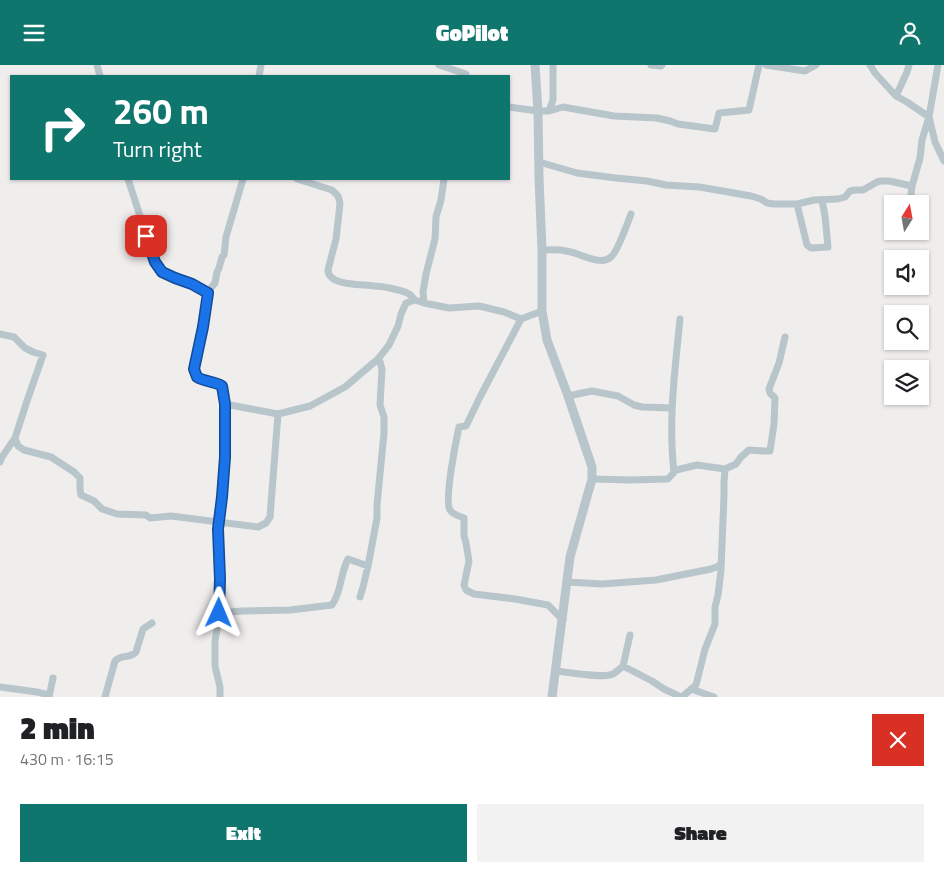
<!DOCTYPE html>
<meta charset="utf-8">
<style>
:root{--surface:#fff;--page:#f2f2f2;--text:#202124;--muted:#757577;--accent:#0f766e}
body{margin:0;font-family:"Titillium Web",sans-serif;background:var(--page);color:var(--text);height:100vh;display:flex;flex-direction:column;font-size:19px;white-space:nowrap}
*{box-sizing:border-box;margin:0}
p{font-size:16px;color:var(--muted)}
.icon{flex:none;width:28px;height:28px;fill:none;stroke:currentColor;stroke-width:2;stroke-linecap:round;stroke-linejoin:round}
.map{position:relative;height:632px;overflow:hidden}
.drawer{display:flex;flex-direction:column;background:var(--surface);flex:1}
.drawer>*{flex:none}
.hud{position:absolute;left:10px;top:10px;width:500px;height:105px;border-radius:0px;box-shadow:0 1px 4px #0004;background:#0f766e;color:#fff;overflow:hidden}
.needle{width:32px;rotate:11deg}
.buttons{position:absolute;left:884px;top:130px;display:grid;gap:10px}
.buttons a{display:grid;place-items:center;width:45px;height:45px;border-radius:0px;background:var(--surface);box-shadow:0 1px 4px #0004;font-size:25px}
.pin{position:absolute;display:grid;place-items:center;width:42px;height:42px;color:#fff;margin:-21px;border-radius:10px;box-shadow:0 2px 8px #0006}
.me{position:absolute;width:55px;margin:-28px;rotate:1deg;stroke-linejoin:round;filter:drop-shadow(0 0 4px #0008)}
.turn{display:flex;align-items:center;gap:18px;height:105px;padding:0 20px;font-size:22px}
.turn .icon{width:65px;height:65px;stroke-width:2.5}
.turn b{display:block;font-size:35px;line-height:42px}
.round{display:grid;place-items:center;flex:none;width:52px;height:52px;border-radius:0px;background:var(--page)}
.overview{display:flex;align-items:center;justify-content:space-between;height:85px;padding:0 20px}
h1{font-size:30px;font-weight:800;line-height:38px}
.primary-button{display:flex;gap:10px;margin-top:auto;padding:10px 20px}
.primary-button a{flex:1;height:58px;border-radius:0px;background:var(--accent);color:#fff;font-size:20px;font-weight:800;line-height:58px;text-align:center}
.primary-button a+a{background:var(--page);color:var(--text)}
header{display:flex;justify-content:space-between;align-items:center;height:65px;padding:0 20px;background:var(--accent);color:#fff;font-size:22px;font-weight:800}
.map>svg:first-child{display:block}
</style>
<header><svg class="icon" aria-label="menu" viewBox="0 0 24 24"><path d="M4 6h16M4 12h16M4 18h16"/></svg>GoPilot<svg class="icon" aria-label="person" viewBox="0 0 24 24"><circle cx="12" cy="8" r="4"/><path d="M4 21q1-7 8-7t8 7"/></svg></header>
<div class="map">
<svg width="944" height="632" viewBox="0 0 944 632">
<rect width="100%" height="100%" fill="#f0eded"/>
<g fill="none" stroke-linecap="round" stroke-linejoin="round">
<path stroke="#b8c5ca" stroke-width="7" d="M97,0l3,11
M439,0l27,9v2
M651,0l10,1 1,-1
M766,0l39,6 11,-6
M870,0l5,8 21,23 11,6 22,15 6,25 9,19
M259,11l2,-11
M896,31l11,-24 2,-7
M509,42l29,4h11l14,-4 51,9 43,2 13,3 8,3 37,5 4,-16 30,-3 10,-45
M549,46l4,-11v-35
M539,97l38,11 39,5 31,3 19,4 33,2 18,3 34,6 10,3 6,4 7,1h23l17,-4 24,-1 7,-2 5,-6 5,-1h8l14,-8 4,-1h8l23,5
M128,114l27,83 8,10 12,6 17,6 15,9 -4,34 -9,42 3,8c8,5 17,4 26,9l2,18v53l-3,40 -4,33 2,48 -1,40 -4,23v25l5,21v10
M297,114l35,11 6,6 2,7 -1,10 -3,26 -8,31c0,16 34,14 46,16 8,0 28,4 35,8 2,1 4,4 6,6
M797,139l10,41 4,3 17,-1 -3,-31 -3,-16
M910,139l2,-18 8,-28 2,-18 7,-23 9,-52
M542,185c8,0 16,-1 24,1 12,1 35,16 45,6 7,-6 16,-33 20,-43
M207,228l8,-10 2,-11 2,-4 3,-11 2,-2 2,-18 17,-58
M424,238l-1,-11 3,-18 9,-35 1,-22 5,-17 3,-21
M521,254l-41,78 -14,29 -7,1c-3,14 -15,73 -9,83 3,5 10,6 14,8v18l2,7 3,18 -5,24 2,5 8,4 41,5 33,6 15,15
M0,269l14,3 11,11 8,4 10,3 -16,46 -12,37 3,8 6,4 27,7 23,15 6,6v11l1,6 13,6 8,8 15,5 29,1 4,3 21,-2 87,11 8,-4 4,-6 8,-103
M568,331l24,-5 26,5 16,9 8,2 30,1
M225,339l53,10 32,-8 35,-19 33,-28 11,-14 9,-19 3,-12 5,-11 9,-3 9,3 25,5 30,-2 25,6 17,7 21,-8
M0,397l2,-5 13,-19
M674,407c-6,-51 1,-102 6,-153
M592,414l38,1 38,-1 8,-9 21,-5 28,4 11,-5 5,-7 8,-7 15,1h6l4,-27 1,-26 -5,-5 -1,-4 10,-26 6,-26
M567,517l35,2 54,-4 55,-11 8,-3 2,-3
M360,532l3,-10 5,-21
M219,548l23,-2 48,-1 42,-5c10,-14 8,-31 16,-46l20,7 9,-48v-13l7,-72v-16l-4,-12 2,-36 -2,-7 -2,-3
M623,601l7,-31
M555,606c14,1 47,8 58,3 3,-2 7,-5 10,-8l29,15 12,8 17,8
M0,622l37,5 12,3
M691,624l23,8
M49,632l4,-19
M105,632l10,-36c6,-7 15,-2 21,-9l7,-23 9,-6
M682,632l14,-12 9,-36 10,-25v-17l3,-12 3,-25 3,-75v-13l1,-13"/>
<path stroke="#b8c5ca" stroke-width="9" d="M535,0l3,46 1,67 3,72v61l5,29 21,56 24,71v12l-22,78 -18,140"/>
</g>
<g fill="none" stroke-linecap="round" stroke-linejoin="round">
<defs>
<path id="route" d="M146,171l9,26 7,10 13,6 17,6 16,9 -5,34 -9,42 3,8c8,5 17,4 25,9l3,18v53l-3,40 -4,32 2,50 -1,34"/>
</defs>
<use href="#route" stroke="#114b97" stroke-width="12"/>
<use href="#route" stroke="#1a73e8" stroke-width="9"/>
</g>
</svg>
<div class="buttons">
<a><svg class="needle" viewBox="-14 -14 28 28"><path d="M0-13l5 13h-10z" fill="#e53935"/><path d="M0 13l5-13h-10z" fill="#757577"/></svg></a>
<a><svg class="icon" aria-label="sound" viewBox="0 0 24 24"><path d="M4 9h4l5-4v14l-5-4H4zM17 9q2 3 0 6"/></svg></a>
<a><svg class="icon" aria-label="search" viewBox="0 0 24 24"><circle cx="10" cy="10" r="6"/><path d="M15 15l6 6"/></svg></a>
<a><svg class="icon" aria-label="layers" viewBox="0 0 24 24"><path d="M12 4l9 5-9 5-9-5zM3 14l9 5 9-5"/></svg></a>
</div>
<div class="pin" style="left:146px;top:171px;background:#d93025"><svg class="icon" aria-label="arrive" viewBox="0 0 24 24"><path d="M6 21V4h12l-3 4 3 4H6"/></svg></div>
<svg class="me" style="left:219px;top:548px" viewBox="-20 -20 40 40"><path d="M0-17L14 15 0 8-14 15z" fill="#1a73e8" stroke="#fff" stroke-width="4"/></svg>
<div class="hud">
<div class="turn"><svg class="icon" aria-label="right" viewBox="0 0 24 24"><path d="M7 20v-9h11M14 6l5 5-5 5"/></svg><div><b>260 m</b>Turn right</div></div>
</div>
</div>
<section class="drawer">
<div class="overview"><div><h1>2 min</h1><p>430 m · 16:15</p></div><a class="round" style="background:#d93025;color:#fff"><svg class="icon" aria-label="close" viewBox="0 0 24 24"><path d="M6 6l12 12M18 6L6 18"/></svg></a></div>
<div class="primary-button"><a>Exit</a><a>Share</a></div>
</section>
